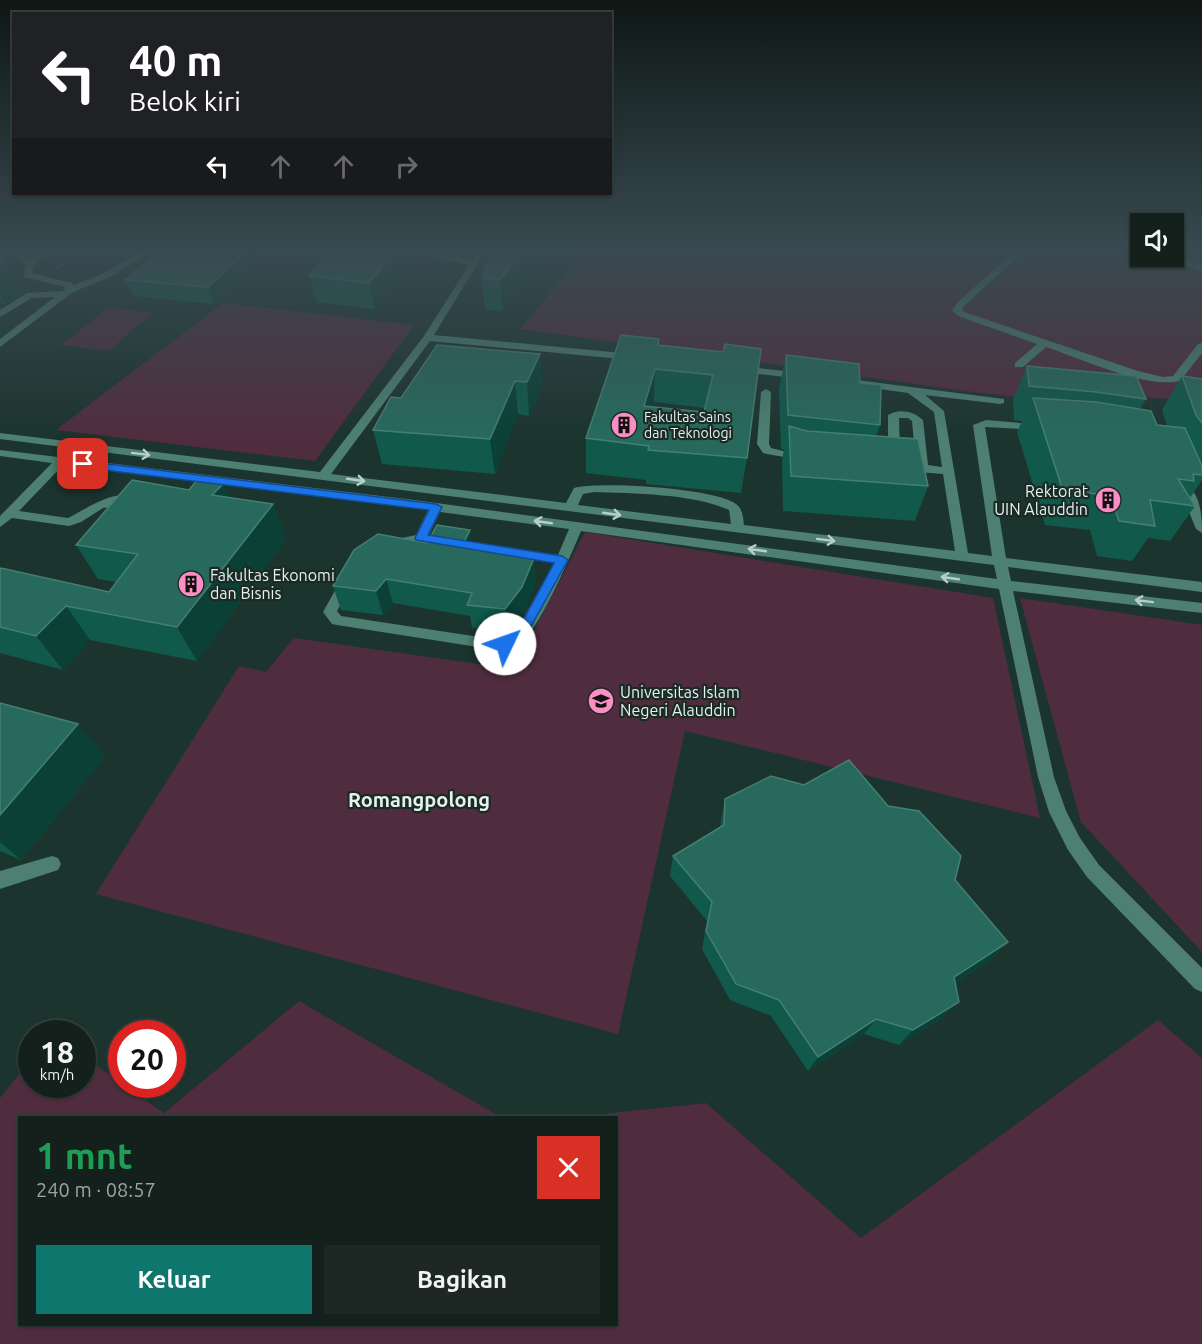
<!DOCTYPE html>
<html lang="id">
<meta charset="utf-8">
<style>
:root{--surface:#14201c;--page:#1d2825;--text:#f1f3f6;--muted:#9da3a3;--line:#333e3b;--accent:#0f766e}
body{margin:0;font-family:Ubuntu,sans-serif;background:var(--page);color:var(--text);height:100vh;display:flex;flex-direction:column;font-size:22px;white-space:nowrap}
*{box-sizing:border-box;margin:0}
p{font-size:20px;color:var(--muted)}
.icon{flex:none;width:33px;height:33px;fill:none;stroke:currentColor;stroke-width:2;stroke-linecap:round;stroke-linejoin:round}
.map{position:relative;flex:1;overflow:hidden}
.drawer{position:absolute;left:18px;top:1116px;width:600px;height:210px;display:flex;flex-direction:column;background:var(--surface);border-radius:0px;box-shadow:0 2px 4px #0004,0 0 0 2px var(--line)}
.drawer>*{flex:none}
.hud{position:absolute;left:12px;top:12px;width:600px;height:183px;border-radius:0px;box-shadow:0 2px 4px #0004,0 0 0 2px var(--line);background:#202124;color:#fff;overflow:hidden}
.fabs{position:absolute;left:1130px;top:213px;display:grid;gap:12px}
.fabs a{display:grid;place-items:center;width:54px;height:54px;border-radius:0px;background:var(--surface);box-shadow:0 2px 4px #0004,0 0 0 2px var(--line);font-size:30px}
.speed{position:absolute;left:18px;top:1020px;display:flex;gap:12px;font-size:30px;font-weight:700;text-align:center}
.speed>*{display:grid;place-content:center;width:78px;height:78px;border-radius:50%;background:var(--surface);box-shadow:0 2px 4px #0004,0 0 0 2px var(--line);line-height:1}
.speed small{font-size:15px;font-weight:400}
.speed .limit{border:9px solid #d22;background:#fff;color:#111}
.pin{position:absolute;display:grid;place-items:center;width:51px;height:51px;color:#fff;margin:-26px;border-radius:12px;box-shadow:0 3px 9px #0006}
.me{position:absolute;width:66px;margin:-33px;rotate:48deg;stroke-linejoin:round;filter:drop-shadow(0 0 4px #0008)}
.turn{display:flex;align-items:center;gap:21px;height:126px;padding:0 18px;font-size:27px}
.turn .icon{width:78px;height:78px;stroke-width:2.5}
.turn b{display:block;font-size:42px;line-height:51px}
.lanes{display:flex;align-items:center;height:57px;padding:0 18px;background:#0003;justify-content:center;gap:30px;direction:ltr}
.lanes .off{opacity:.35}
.round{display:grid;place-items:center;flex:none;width:63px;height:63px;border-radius:0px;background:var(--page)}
.overview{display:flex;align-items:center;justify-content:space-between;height:102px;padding:0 18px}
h1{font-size:36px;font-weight:600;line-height:45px;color:#1e9e55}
.primary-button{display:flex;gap:12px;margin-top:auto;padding:12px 18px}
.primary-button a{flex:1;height:69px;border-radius:0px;background:var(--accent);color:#fff;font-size:24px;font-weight:600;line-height:69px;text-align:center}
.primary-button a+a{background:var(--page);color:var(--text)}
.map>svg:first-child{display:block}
</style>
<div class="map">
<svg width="1202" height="1344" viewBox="0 0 1202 1344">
<rect width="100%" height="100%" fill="#1a2a25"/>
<path fill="#1c342e" d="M0,250h587l-67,79 452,63 86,10 64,-6 80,5v657l-44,-37 -297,217 -155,-135 -134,14h-71l-202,-116 -135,112 -40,-28 48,-1v-50h-50l-1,49 -38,-27 -1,-22h-50l-1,25 -31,39z"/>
<path fill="#502d3e" d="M587,250h553v6h33v-6h29v151l-80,-5 -64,6 -86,-10 -452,-63z
M223,303l191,22 -99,136 -259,-31z
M108,308l44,5 -43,38 -48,-6z
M585,532l408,66 47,220 -355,-87 -67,303 -522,-140 143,-228 27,6 28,-34 220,31z
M1020,598l182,27v327l-121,-130z
M299,1001l202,116 -481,1v206h596v-206l-44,-1 134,-14 155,135 297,-218 44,38v286h-1202v-246l31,-39 1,25h50l1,-28 81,57z"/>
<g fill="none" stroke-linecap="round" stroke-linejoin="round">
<path stroke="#6b7874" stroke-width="2" stroke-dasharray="4 2" stroke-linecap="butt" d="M57,268l25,-18"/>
<path fill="#4d8072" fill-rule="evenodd" d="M15,250h8l7,10 12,-10h9l-18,16 -1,7 40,10 2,2 28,-11 42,-24h10l-46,28 -35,14 -73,55v-8l55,-42 -23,1 -32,19v-7l27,-17 35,-2 3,-2v-2l-41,-10 1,-12z
M433,250h8l2,3 29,7 6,-10h8l-52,85 198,19 5,3 -5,3 -202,-19 -99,133 235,29 8,-15c27,-7 140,0 162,16 7,5 7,14 8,21l211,26 -12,-77 -38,-3 -6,-4 6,-4 11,1 -4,-43 -4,-3h-9l1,38 -6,3 -6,-3v-41c10,-7 26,-4 35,5l5,45 14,2 -8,-55 -26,-19 -71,-10 -1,-2 5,-3 163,21v4l-4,1 -75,-9 19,16 24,142 24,3 -19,-131 13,-5 57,5 2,2 -6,3 -54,-3 21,131 196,24v10l-194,-25 3,14 191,22v10l-189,-22 41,186 12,34 14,27 19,27 103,103v24l-7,-3 -108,-112 -19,-27 -19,-38 -11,-35 -39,-188 -418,-58c-10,24 -42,99 -61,113 -6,5 -15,6 -23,6l-160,-25 -5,-1 -9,-12 19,-34 5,-2 7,5 -17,30 4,5 145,22h21l13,-14 34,-61 -101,-16 -6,-4 6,-4 105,16 11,-26 -129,-17 -11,23 6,1 1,3 -1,3h-14l-32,7 -5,-1 -2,-3 2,-3 32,-7 12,-25 -364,-46 -45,47 49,7c17,-8 52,-34 70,-17l-6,4 -29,3 -22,14 -12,4 -57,-8 -12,9v-11l52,-53 -52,-7v-6l414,50 583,79 -3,-14 -994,-126v-6l320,39 104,-136 45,-71 -33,-8zM594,492c37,1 101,2 135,18l2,14 -153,-19 5,-11z
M1016,250h9l-60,55 -3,5 2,2 174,59 25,6 10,-1 25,-32 4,-1v10l-22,28c-35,8 -100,-23 -134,-34l-23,20h-8v-4l22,-19 -79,-28 -6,-6 7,-9z
M1132,250h8v4l-7,-2z
M1156,256h15l31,9v6z
M740,366l62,7 5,3 -5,3 -66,-8 -1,-2z
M766,389l5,3 -2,52 2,4 36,9v4l-40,-7 -4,-1 -6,-9 4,-52z
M1186,486c15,6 16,33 16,47l-6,-4 -16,-39z
M52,856l6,2 3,6 -3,6 -58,19v-18z"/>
</g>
<path fill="#10594b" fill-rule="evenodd" d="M422,250l-47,59 -59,-7 -7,-26z
M492,250h46l-14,35 -21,27 -18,-3 -3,-31z
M243,255l6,17 -35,32 -81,-8 -8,-16z
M0,256l22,32v6l-16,10 -6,-1z
M658,345l65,7 24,106 -6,35 -95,-9v-4l-60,-7v-35zM654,402l51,6 -1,4 -52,-5z
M540,354l2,34 -13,28 -11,-2 -23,60 -113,-10 -9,-34 28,-32z
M786,355l74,28 20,42 -4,11 52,50 -13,35 -132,-10 -1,-50 2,-12h-3l-2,-60z
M1027,366l119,33 -6,10 17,16 10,1 -5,-16 20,-34 20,3v83h-2l2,4v14l-12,18 5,8 -25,35 -22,-3 -16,23 -35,-5 -7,-26 -45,-5 -28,-93 5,-11 -8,-1 -1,-21z
M230,498l43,6 13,35 -89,122 -107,-21 -27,30 -63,-17v-84l109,23 7,-10 -18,-3 -22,-34z
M427,543l46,5 63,34 -11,29 -17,22 -36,-5 -2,-12 -77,-13 -10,12 -42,-5 -8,-24z
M0,703l105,54 -84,103 -21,-9z
M725,799l163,7 67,74 53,62 -18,18 -35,23 -13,35 -43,27 -35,-11 -56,37 -37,-55 -41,-16 -28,-51 5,-28 -37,-45 3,-20 47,-28 1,-7z"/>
<path fill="#0a4035" d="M397,250h25l-47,59 -6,-26z
M523,250h15l-14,35 -21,27 -3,-32z
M243,255l6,17 -35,32 -6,-17z
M5,256l17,32v6l-16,10 -6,-11v-28z
M540,354l2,34 -13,28 -2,-34z
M655,369l-1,33 -11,38 1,-34z
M515,381l3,33 -23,60 -5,-35z
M224,483l15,34 -27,-22z
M273,504l13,35 -89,122 -20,-34z
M470,530l4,24 -12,-8z
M534,558l2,24 -11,29 -17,22 -3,-24z
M386,579l7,24 -10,12 -7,-24z
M66,606l24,34 -27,30 -27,-34z
M78,724l27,33 -84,103 -21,-18v-27z
M1008,942l-18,18 -52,34 16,-17z
M959,1002l-17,16 -43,27 14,-15z
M876,1019l-12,15 -56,37 10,-14z"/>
<path fill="#276a5d" stroke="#457f73" stroke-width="1.5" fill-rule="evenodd" d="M163,250h24l56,5 -35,32 -83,-7z
M330,250h67l-28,33 -60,-7z
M493,250h30l-1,4 -22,26 -18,-2z
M0,256h5l-1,6 -4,3z
M621,335l38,4 -1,6 65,7 2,-8 36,5 -14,109 -99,-8 1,-4 -63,-8zM655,369l58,6 -9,37 -60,-6z
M437,345l103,9 -13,28 -12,-1 -25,58 -117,-9 18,-33 10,1z
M786,355l73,9 1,19 21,2 -1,40 -92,-10z
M1027,366l109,10 10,23 -50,-7 -67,-6z
M1182,376l20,3v44l-6,-8z
M1033,398l63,4 55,9 6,14 28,3 17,38v9l-9,-1 1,7 -16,-2 17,27 -45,-6 5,26 -36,-5 -9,-26 -47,-4z
M789,426l18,5 111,8 10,47 -137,-10z
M132,480l57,10 8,-10 27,3 -12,12 61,9 -96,123 -111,-21 -30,30 -36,-9v-58l1,-1 108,24 29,-38 -62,-9z
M437,525l33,5 -8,16 72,12 -12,29 -17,22 -38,-4 5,-12 -86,-14 -10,12 -43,-5 21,-36 24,-16 49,9z
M0,703l78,21 -78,91z
M849,760l39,46 31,5 42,45 -6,24 53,62 -54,35 5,25 -46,28 -37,-11 -58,38 -39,-57 -43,-16 -30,-53 6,-29 -39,-46 51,-31 1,-26 46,-23 33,9z"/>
<defs><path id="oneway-shaft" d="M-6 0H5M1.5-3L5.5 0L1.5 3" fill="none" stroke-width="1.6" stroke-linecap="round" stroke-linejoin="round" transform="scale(1.5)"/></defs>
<g stroke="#b8cec8">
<use href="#oneway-shaft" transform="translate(141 454) rotate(7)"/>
<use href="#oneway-shaft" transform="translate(356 480) rotate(8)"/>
<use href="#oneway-shaft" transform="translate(612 514) rotate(8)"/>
<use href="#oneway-shaft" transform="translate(543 522) rotate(-172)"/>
<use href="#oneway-shaft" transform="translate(826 540) rotate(7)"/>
<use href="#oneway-shaft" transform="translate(757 550) rotate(-172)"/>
<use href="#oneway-shaft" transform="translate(950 578) rotate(-172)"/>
<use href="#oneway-shaft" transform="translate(1144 601) rotate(-173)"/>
</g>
<linearGradient id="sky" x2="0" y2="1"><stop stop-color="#0e1714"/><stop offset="0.57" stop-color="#384a51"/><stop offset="1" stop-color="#384a51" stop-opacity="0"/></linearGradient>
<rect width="1202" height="438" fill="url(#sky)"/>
<path fill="#1a73e8" stroke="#114b97" stroke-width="1.5" d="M83,461l353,43 6,3 -14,28 134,21 6,4 -47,84 -16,5 -4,-1 -2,-4 2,-3 11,-4 8,-11 34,-63 -138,-23 -1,-2 14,-28 -350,-43 -2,-3z"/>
<defs>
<symbol id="building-disc" viewBox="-11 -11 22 22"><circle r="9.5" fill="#fb8fc4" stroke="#1a2a25"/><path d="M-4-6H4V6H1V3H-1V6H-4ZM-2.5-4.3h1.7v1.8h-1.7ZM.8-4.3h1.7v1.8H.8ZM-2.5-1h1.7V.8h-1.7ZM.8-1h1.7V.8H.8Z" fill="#111"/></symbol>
<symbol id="university-disc" viewBox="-11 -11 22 22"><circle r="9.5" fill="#fb8fc4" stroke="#1a2a25"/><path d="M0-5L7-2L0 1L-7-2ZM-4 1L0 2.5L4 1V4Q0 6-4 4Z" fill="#111"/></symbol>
</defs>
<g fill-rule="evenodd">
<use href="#building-disc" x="609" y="410" width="30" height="30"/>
<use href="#building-disc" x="1093" y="485" width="30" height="30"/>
<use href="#building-disc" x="176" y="569" width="30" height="30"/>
<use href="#university-disc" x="586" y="686" width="30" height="30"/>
</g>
<g text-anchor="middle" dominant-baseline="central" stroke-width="4.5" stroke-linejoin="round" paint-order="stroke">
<g font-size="14" fill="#e6f0ed" stroke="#1a2a25" text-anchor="start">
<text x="644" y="417">Fakultas Sains<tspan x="644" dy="16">dan Teknologi</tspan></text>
</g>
<g font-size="16" fill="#e6f0ed" stroke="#1a2a25" text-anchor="start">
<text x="1088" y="491" text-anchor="end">Rektorat<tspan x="1088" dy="18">UIN Alauddin</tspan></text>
<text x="210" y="575">Fakultas Ekonomi<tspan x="210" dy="18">dan Bisnis</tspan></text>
<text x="620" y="692">Universitas Islam<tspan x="620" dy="18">Negeri Alauddin</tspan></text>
</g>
<g font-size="20" font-weight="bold" fill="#e6f0ed" stroke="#1a2a25">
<text x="419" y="799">Romangpolong</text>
</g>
</g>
</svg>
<div class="fabs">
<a><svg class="icon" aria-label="sound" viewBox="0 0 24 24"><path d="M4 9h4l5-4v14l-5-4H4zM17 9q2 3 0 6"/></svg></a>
</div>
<div class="speed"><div>18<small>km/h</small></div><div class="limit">20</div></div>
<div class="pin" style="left:83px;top:464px;background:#d93025"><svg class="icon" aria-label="arrive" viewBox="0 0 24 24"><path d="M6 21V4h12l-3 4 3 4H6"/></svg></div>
<svg class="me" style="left:505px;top:644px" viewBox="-20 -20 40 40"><circle r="19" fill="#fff"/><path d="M0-13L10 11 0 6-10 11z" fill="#1a73e8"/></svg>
<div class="hud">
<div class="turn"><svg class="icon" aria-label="left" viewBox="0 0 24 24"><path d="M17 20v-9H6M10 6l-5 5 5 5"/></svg><div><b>40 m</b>Belok kiri</div></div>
<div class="lanes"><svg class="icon" aria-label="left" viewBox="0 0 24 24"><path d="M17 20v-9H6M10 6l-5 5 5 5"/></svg><svg class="icon off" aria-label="ahead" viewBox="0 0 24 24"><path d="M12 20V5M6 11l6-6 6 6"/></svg><svg class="icon off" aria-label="ahead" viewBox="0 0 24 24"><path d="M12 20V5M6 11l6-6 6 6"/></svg><svg class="icon off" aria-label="right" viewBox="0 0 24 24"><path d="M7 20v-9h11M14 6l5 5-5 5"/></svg></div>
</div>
<section class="drawer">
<div class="overview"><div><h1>1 mnt</h1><p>240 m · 08:57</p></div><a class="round" style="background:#d93025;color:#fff"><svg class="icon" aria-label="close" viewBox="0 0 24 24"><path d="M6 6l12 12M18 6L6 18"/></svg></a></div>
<div class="primary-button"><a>Keluar</a><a>Bagikan</a></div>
</section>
</div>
